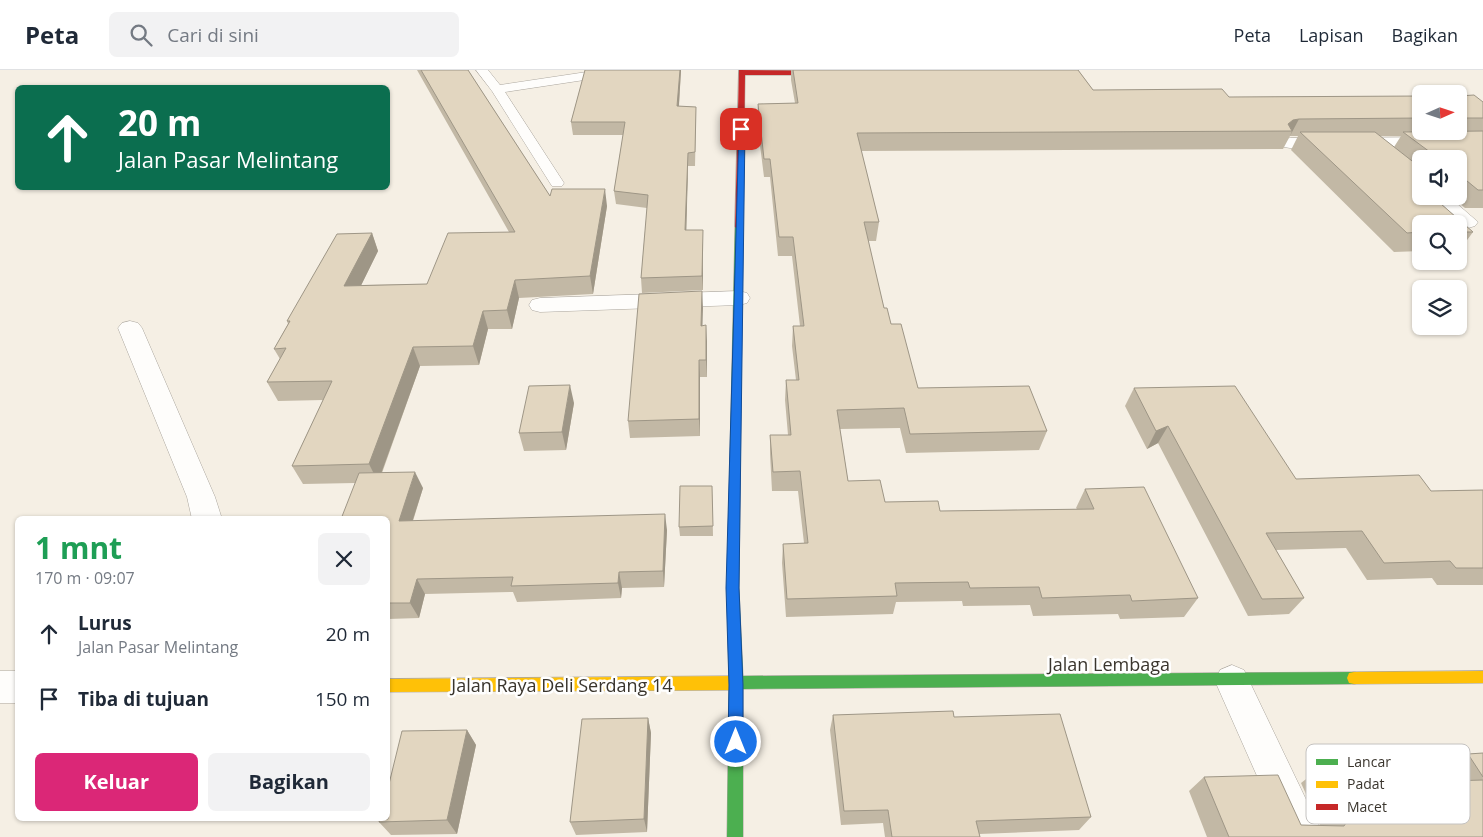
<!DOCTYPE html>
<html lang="id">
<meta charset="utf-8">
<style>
:root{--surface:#fff;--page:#f2f2f3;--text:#1f2937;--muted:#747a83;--line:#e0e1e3;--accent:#db2777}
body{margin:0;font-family:"Open Sans",sans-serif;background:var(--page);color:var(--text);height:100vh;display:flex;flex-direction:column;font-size:19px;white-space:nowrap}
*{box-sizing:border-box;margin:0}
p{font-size:16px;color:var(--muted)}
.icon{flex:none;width:28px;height:28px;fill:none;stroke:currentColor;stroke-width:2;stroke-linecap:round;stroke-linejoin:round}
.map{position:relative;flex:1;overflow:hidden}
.panel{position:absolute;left:15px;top:446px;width:375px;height:305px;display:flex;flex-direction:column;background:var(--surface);border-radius:8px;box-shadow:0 1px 4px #0004}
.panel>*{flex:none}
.top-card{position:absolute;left:15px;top:15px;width:375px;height:105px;border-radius:8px;box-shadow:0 1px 4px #0004;background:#0b6e4f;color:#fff;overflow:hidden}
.needle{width:32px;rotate:87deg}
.tools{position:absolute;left:1412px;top:15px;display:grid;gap:10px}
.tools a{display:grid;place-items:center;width:55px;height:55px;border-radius:8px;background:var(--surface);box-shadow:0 1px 4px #0004;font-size:25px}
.pin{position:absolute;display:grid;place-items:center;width:42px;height:42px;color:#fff;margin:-21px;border-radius:10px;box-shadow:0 2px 8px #0006}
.me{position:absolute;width:55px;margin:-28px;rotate:0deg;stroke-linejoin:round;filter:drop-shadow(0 0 4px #0008)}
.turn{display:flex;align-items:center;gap:18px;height:105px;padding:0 20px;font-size:22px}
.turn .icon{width:65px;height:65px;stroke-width:2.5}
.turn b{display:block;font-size:35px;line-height:42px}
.round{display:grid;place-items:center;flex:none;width:52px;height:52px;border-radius:8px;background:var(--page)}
.summary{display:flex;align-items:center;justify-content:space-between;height:85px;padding:0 20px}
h1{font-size:30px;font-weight:700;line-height:38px;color:#1e9e55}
.primary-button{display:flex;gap:10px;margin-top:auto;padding:10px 20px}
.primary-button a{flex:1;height:58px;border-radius:8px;background:var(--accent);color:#fff;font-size:20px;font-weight:700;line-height:58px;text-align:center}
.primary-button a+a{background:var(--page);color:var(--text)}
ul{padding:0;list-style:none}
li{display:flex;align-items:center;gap:15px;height:65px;padding:0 20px}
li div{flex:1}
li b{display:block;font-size:19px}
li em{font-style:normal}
header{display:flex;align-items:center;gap:30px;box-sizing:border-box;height:70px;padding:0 25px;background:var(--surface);border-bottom:1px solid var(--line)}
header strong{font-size:24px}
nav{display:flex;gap:28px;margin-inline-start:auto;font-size:18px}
.search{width:350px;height:45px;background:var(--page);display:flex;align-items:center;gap:12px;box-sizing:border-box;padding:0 18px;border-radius:8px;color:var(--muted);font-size:19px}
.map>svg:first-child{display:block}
</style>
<header>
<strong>Peta</strong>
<div class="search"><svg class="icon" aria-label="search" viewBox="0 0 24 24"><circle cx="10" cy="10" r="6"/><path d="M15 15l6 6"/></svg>Cari di sini</div>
<nav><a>Peta</a><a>Lapisan</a><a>Bagikan</a></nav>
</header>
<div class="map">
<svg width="1483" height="767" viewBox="0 0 1483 767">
<rect width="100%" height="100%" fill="#f5efe4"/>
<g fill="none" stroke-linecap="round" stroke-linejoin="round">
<defs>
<path id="lane" d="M476,0h12l12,15 100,-15h30l-6,4 -119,18 59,91 -2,3h-10l-2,-3 -58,-92z"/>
<path id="street" d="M1483,67v10l-193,1 -6,-1 -3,-4 3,-4 6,-1z
M1426,126h22l30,26 -3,4 -7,2 -7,-2z
M739,221l8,2 3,5 -3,5 -8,2 -199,7 -8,-2 -3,-5 3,-5 8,-2z
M130,251l8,2 4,5 73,169 7,22h-30l-5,-22 -69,-169 4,-5z
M1232,595l12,5 80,167h-40l-69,-156 5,-11z
M0,601h18v32h-18z"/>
<path id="fast" d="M739,154l4,3 -4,361 4,88 611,-4 5,1 2,5 -2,5 -5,1 -611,5v148h-16l2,-152 -2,-97 8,-361z"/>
<path id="slow" d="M1483,601v12l-129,1 -5,-1 -2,-5 2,-5 5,-1z
M736,606l5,2 2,5 -2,5 -5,2 -348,2v-13z"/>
<path id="jam" d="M739,0l89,1 3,2 -3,2h-83l-2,152 -4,3 -4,-3z"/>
</defs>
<use href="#lane" stroke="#aba69e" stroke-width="1"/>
<use href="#street" stroke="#aba69e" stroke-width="1"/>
<use href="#fast" stroke="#aba69e" stroke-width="1"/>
<use href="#slow" stroke="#aba69e" stroke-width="1"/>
<use href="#jam" stroke="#aba69e" stroke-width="1"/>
<use href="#lane" fill="#fefdfb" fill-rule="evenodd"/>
<use href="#street" fill="#fefdfb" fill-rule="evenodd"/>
<use href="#fast" fill="#4caf50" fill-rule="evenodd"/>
<use href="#slow" fill="#ffc107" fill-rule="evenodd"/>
<use href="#jam" fill="#c62828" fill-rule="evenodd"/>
</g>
<path fill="#c2b8a5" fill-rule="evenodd" d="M417,0h51l82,126 57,10 -14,88 -74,4 -7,31h-24l-9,36 -59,1 -38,107 41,15 -10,33 254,9 -3,57 -42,1 -1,10 -104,4 -4,-10 -88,2 -6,24 -31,1v-100l-33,-36 -52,1 -11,-18 31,-66 -45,1 -11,-19 13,-23 -6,-10 14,-25 -1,-3 85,-88 6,18 -17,34 66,-1 82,-52z
M585,0h96l-2,36 17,1v12l-1,47h-7l-2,64 17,14v46l-61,3 -1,-15 6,-70 -31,-4 -2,-13 9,-56h-50l-2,-13z
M791,0h287l15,20 136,7 192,-1v35h38v-35l24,6v106h-18l-14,-12h8v-37h-38v37h26l-6,8 32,28 -14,19v-27h-38v27l-27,1 -103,-102 7,-14h-8l-7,13 -422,2 18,71 -3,19h-8l16,67 34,80 129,43 -8,19 -133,3 -6,-25 -60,1 8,52 37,21 55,9 137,-2 -1,-1 9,-19 113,109 -14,19 -64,2 -2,-5 -85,2 -3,-11 -67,1 -1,-5 -66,1 -3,12 -107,3 -4,-54 1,-19 21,-1 -6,-52h-26l-2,-37v-19h18l-3,-35 1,-20h10l-4,-34 1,-20h7l-8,-70h-14l-8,-79h-6l-7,-56 1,-17 37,-1 -4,-23zM1379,66h22l-7,11z
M702,221v35l5,16v35h-7v59l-70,2 -2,-17z
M1134,318l162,91 135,12 52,-1v95h-46l-5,-7 -65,2 -21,-32 -70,2 28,48 -15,16 -41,2 -90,-173 -11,6 -22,-43z
M574,333l-8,47 -42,1 -5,-18z
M712,416l1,50h-33l-1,-9z
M833,645l121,2 137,100 -12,13 -100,4 1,3h-95l-2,-14 -42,2 -11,-95z
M648,648l3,15 -4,99 -71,3 -6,-13z
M467,660l9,15 -19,89 -66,1 -12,-13z
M1483,683v84h-276l-18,-46 15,-14 97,48h19l-19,-42 18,-14 94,13 40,-1 -8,-13 23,-14z"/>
<path fill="#9e9686" d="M680,0h1l-3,49 -1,-13z
M1299,49l-9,17 2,-5 -4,-7 5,-4z
M688,83v13l-2,78 -1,-14z
M605,119l2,17 -14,88 -3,-18z
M703,160v60l-1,-14z
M372,163l6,18 -26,53 -8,-18z
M515,210l4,18 -7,31 -5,-19z
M702,221l1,17 -1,34 -1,-16z
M483,241l5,18 -9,36 -6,-19z
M706,255l1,17v35l-1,-17z
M413,277l7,19 -42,116 -9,-18z
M699,290l1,17v59l-1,-17z
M570,315l4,18 -8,47 -4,-18z
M1168,356l-10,17 -11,6 9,-18z
M415,402l8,16 -16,50 -8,-17z
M665,444l2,16 -3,57 -1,-16z
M619,502l3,16 -1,10 -3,-15z
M417,509l8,15 -6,24 -9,-15z
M648,648l3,15 -4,99 -3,-13z
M467,660l9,15 -19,89 -10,-14z"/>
<path fill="#e2d6c0" stroke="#9e9686" d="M421,0h47l82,126 2,-7h53l-15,87 -75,4 -8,30 -24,1 -10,35 -60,1 -44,117 -77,2 40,-85 -65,1 19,-34 -12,1 16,-28h-3l50,-87 35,-1 -28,53 83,-2 21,-51 67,-1z
M585,0h95l-3,36 19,1 -1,45 -7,1 -3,77h18l-1,46 -61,2 7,-83 -34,-4 11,-69h-54z
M793,0h285l15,20 129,-1 7,8 192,-1v22l-122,1 -6,1 -5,4 4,7 -435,2 22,89h-15l20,86h3l4,16h10l17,64 111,-2 18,45 -137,3 -6,-26 -67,2 11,71 32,-1 5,22 53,-1 2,10 154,-2 -9,-20 59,-2 54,111 -66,3 -2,-6 -88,3 -3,-11 -69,1 -2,-6 -73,1 2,13 -110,3 -4,-55 25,-1 -8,-72 -27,1 -3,-37h21l-5,-55h13l-6,-54h11l-11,-89h-14l-9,-78h-6l-6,-55 40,-1z
M1474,25l9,7v16h-24v-22z
M1483,61v59h-5l-17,-14h-2v-17h-25v-4l-31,-23z
M1300,62h75l46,36v28h11l41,36h-14v-8h-38v8l-14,1z
M702,221l-1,35 5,-1v35h-7v59l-71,2 11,-127z
M570,315l-8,47 -43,1 10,-47z
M1235,316l61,93 123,-4 12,16 52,-1v78h-27l-6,-7 -66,2 -22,-32 -96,2 38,65 -42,1 -94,-173 -12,5 -22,-43z
M415,402l-16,49 266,-7 -2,57 -44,1 -1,11 -107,3 2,-9 -96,2 -7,24h-22v-84h-47l18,-46z
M680,416h32l1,40 -34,1z
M953,641l1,6 106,-3 31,103 -115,4 4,16h-88l-4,-27 -44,1 -11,-96z
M648,648l-4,101 -74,3 12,-103z
M467,660l-20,90 -68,2 1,-3h8v-31l14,-57z
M1483,683v24l-15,-23z
M1403,696l10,16 70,-2v57h-254l-25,-60 74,-2 23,50 43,1 2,-3 -27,-54z"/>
<path fill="#1a73e8" stroke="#114b97" d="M739,57l6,2 -6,459 4,97v57l-2,5 -5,2 -6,-2 -2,-5 1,-57 -3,-97z"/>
<g text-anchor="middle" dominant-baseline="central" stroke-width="5" stroke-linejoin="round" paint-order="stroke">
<g font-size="18" fill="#3a352d" stroke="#fff">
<text x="1109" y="594">Jalan Lembaga</text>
<text x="562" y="615">Jalan Raya Deli Serdang 14</text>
</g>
</g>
<rect x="1306" y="674" width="164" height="80" rx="8" fill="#fff" stroke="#c4c2c0" stroke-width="1"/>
<rect x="1316" y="689" width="22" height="6" fill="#4caf50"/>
<rect x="1316" y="711" width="22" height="7" fill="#ffc107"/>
<rect x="1316" y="734" width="22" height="6" fill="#c62828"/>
<g font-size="14" fill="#3a352d">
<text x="1347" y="697">Lancar</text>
<text x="1347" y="719">Padat</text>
<text x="1347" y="742">Macet</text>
</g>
</svg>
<div class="tools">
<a><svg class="needle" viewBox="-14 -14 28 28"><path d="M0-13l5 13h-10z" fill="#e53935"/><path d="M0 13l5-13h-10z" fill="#747a83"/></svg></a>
<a><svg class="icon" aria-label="sound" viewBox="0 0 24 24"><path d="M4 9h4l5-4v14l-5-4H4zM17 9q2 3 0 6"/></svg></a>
<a><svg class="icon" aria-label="search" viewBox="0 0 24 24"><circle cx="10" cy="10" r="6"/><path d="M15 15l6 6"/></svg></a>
<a><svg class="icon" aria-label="layers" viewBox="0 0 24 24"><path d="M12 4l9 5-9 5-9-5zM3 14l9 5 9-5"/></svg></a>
</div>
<div class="pin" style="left:741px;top:59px;background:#d93025"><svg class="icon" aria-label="arrive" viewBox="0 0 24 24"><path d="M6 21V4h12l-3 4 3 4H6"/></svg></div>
<svg class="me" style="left:736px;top:672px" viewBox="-20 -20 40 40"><circle r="17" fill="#1a73e8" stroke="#fff" stroke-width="3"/><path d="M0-11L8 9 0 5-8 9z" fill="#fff"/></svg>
<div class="top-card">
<div class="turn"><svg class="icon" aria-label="ahead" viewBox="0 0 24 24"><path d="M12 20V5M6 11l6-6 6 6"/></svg><div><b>20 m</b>Jalan Pasar Melintang</div></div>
</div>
<section class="panel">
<div class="summary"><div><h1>1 mnt</h1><p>170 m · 09:07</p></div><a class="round"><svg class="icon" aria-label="close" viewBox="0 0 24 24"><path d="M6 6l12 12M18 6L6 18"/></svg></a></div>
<ul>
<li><svg class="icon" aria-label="ahead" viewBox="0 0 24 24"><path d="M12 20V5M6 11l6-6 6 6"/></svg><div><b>Lurus</b><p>Jalan Pasar Melintang</p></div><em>20 m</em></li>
<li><svg class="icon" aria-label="arrive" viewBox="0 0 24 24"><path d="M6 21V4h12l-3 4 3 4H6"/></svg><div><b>Tiba di tujuan</b></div><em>150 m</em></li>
</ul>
<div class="primary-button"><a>Keluar</a><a>Bagikan</a></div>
</section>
</div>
